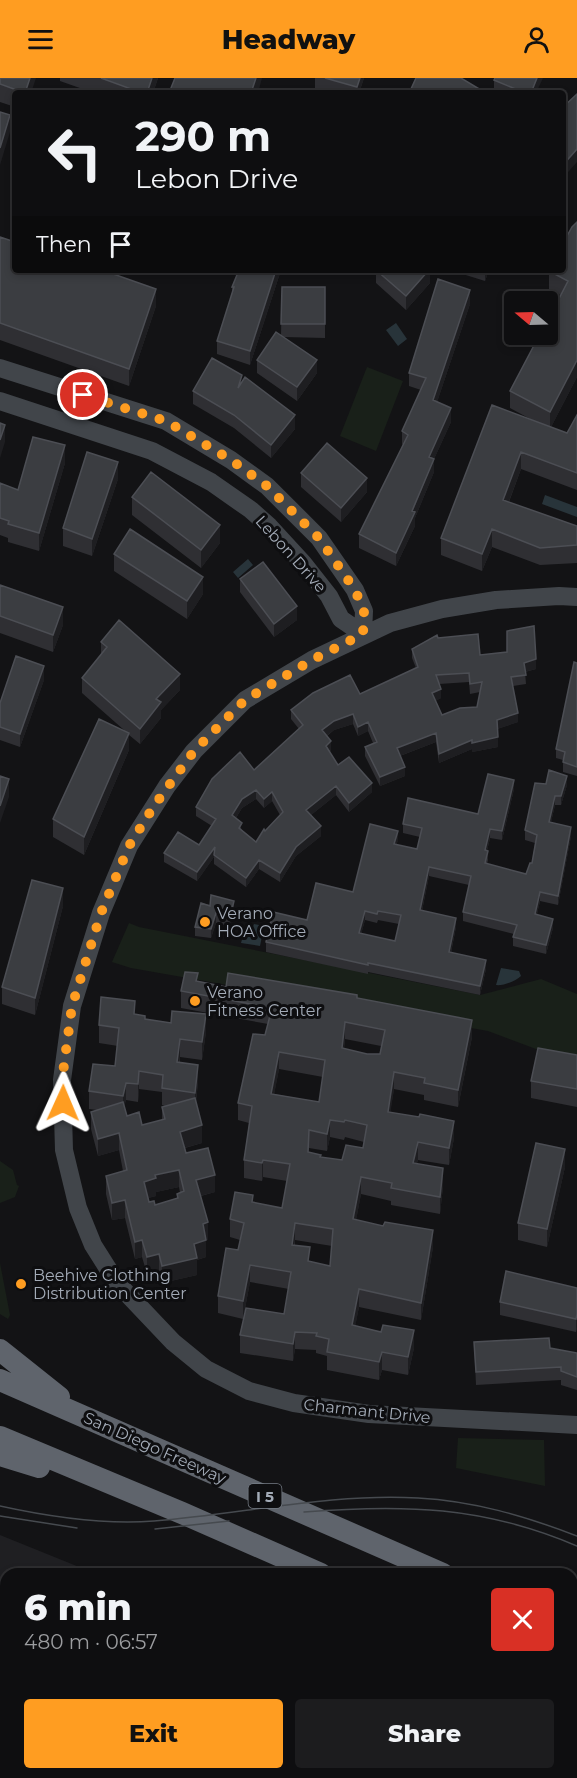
<!DOCTYPE html>
<meta charset="utf-8">
<style>
:root{--surface:#0e0e10;--page:#1c1c1e;--text:#f1f3f6;--muted:#9b9c9f;--line:#2e2e30;--accent:#ff9d21}
body{margin:0;font-family:Montserrat,sans-serif;background:var(--page);color:var(--text);height:100vh;display:flex;flex-direction:column;font-size:22px;white-space:nowrap}
*{box-sizing:border-box;margin:0}
p{font-size:20px;color:var(--muted)}
.icon{flex:none;width:33px;height:33px;fill:none;stroke:currentColor;stroke-width:2;stroke-linecap:round;stroke-linejoin:round}
.map{position:relative;flex:1;overflow:hidden}
.drawer{position:absolute;left:0px;top:1490px;width:578px;height:212px;display:flex;flex-direction:column;background:var(--surface);border-radius:18px 18px 0 0;box-shadow:0 3px 9px #0003,0 0 0 2px var(--line)}
.drawer>*{flex:none}
.guide{position:absolute;left:12px;top:12px;width:554px;height:183px;border-radius:6px;box-shadow:0 3px 9px #0003,0 0 0 2px var(--line);background:#0e0e10;color:var(--text);overflow:hidden}
.needle{width:39px;rotate:289deg}
.tools{position:absolute;left:504px;top:213px;display:grid;gap:12px}
.tools a{display:grid;place-items:center;width:54px;height:54px;border-radius:6px;background:var(--surface);box-shadow:0 3px 9px #0003,0 0 0 2px var(--line);font-size:30px}
.pin{position:absolute;display:grid;place-items:center;width:51px;height:51px;color:#fff;margin:-26px;border:3px solid #fff;border-radius:50%;box-shadow:0 2px 6px #0007}
.me{position:absolute;width:66px;margin:-33px;rotate:1deg;stroke-linejoin:round;filter:drop-shadow(0 0 4px #0008)}
.turn{display:flex;align-items:center;gap:21px;height:126px;padding:0 24px;font-size:27px}
.turn .icon{width:78px;height:78px;stroke-width:2.5}
.turn b{display:block;font-size:42px;line-height:51px}
.then{display:flex;align-items:center;height:57px;padding:0 24px;background:#0003;gap:12px;font-size:22px}
.round{display:grid;place-items:center;flex:none;width:63px;height:63px;border-radius:6px;background:var(--page)}
.overview{display:flex;align-items:center;justify-content:space-between;height:102px;padding:0 24px}
h1{font-size:36px;font-weight:800;line-height:45px}
.button{display:flex;gap:12px;margin-top:auto;padding:12px 24px}
.button a{flex:1;height:69px;border-radius:6px;background:var(--accent);color:#111;font-size:24px;font-weight:800;line-height:69px;text-align:center}
.button a+a{background:var(--page);color:var(--text)}
header{display:flex;justify-content:space-between;align-items:center;height:78px;padding:0 24px;background:var(--accent);color:#111;font-size:27px;font-weight:800}
.map>svg:first-child{display:block}
</style>
<header><svg class="icon" aria-label="menu" viewBox="0 0 24 24"><path d="M4 6h16M4 12h16M4 18h16"/></svg>Headway<svg class="icon" aria-label="person" viewBox="0 0 24 24"><circle cx="12" cy="8" r="4"/><path d="M4 21q1-7 8-7t8 7"/></svg></header>
<div class="map">
<svg width="577" height="1700" viewBox="0 0 577 1700">
<rect width="100%" height="100%" fill="#131315"/>
<path fill="#1f1f22" d="M0,1457l94,38 -88,1v199h215l-1,5h-220z"/>
<path fill="#192019" d="M367,289l36,14 -27,70 -36,-15z
M129,845l10,4 341,68 61,-16 36,15v67l-25,-6 -64,-24 -357,-63 -19,-6z
M0,1083l13,9 4,15 2,1 -4,11 -15,6z
M0,1185l10,52 -2,4 -8,-5z
M458,1360l86,2 1,46 -89,-18z"/>
<path fill="#28343a" d="M396,245l11,16 -9,7 -12,-16z
M545,417l32,12v10l-35,-13z
M248,481l5,6 -15,13 -5,-6z
M254,846l10,2 -4,20 -19,-3 2,-7 7,-2z
M501,890l18,3 2,5c-5,5 -18,10 -25,9z"/>
<g fill="none" stroke-linecap="round" stroke-linejoin="round">
<path stroke="#41454a" stroke-width="18" d="M0,290l166,53 65,39 36,26 52,52 36,52 9,21 -1,23
M0,323l152,50 59,31 40,28 18,16 34,37 26,33 12,23 22,15
M577,519l-18,-1 -63,4 -54,9 -52,14 -78,37 -67,40 -51,51 -27,35 -38,60 -28,67 -29,93 -10,74 2,70 14,58 15,37 24,38 56,59 33,27 43,22 45,12 75,11 208,11"/>
<path stroke="#5f646c" stroke-width="22" d="M0,1272l59,47
M0,1302l443,194
M0,1359l182,76 139,61
M0,1377l39,12
M572,1552l5,2
M572,1605l5,3"/>
<path stroke="#464a4f" stroke-width="1.5" d="M0,1428c50,11 103,19 154,15 88,-7 176,-28 264,-23 56,3 107,18 159,38
M304,1434c99,-8 180,-6 273,34
M0,1438l77,12
M155,1451l74,-8"/>
</g>
<path fill="#2f2f33" fill-rule="evenodd" d="M0,0l31,15h-16v14l-15,-5z
M60,0h98l-5,15h-59l-34,-12z
M315,0h49l-5,15h-28l-16,-5z
M494,2l42,13h-42z
M411,11l75,4h-75z
M577,144v155l-26,50 16,6 10,-18v75l-56,-21 -12,33 68,24v37l-37,2 -48,-18 -10,24 -41,-16v-17l93,-117 -24,-13v-17l51,-96 -12,-6v-18z
M0,159l15,33 141,36 -27,80 -129,-46z
M239,192h42l-31,95 -33,-11v-13l15,-48v-6z
M376,192l54,13 -24,27 -30,-27z
M453,192h36l-4,11 -32,-10z
M282,209h43v51l-41,-1 33,36 -20,28 -40,-28v-13l24,-25z
M470,226l-33,98 14,20 -17,37v13l-19,46v8l-19,40 -37,-18v-14l44,-89 -1,-1v-13l19,-41 -12,-4v-13z
M242,304l53,47 -24,29 -37,-30 -41,-24v-13z
M65,385l-26,88 -31,-9v-4l-8,-3v-52l18,7z
M301,395l66,19 -26,30 -40,-35z
M118,401l-26,77 -29,-10v-18z
M132,419l88,46 -19,25 -69,-53z
M114,476l89,40 -16,25 -73,-48z
M240,501l57,41 -23,17 -34,-45z
M0,507l63,40 -10,27 -53,-19z
M438,560l42,17 56,14 -11,3 1,12 -13,2 5,36 -21,7 1,18 -26,5v-3l-33,14 -3,-21 -36,14 5,20 -25,10 -15,-30v-9l8,-4 -5,-12 -10,5 -5,-12 -19,6 -7,6 4,14 -2,2 9,13 34,27 -23,20 -13,-17 -25,20 10,21 -25,20 -16,26 -21,-13 -13,18 -32,-23v-7l-17,24 -33,-19v-9l35,-8 13,-19 -16,-10v-9l58,-37 45,-41 -8,-10v-9l69,-16 56,-26 -4,-10v-9zM469,604l1,12 10,-2 -3,15 -35,8 -7,-14 6,-3 -2,-14zM256,721l8,9 8,-7 8,14 -24,27 -14,-12 -6,-12 6,-10z
M101,564l79,48 -19,20v8l-21,26 -11,-9v15l-45,105 -31,-18v-18l71,-89 -42,-37v-15l19,-24z
M577,585v113l-14,-4v-12l-7,-2v-9z
M44,602l-24,67 -20,-7v-37z
M546,706l21,1 -6,20h-6l-4,17 20,14 -13,69 -18,-4 -3,13 16,14 -7,26 -33,-8v-9l1,-3 -51,-13v-9l6,-27 -40,-9 -7,35 34,16 -5,26 35,16 -6,26 -112,-23v2l-102,-22v-10l41,-22 46,-28 45,-52 -2,5 21,4 3,-12 -17,-4v-9l75,-10 36,-25 -12,51 -12,-2 -3,13 1,9 -1,4 39,10 6,-11 3,-20 -10,-3v-10zM365,842l12,3 1,-3 21,4 -4,17 -34,-7z
M201,825l33,7 -4,16 -14,-3 -5,15 -16,-2v-9z
M63,828l-28,109 -33,-11v-17z
M198,903l28,6 131,11 115,39 -14,70 -34,-7v-5l-30,-6 -4,23 64,26 -5,27 -31,-5 -1,3 26,23 -3,28 -49,-9v-4l-30,-7 -5,26 77,27 -12,73 -62,-13 -4,19 59,22 -6,27 -26,-5 -3,10 -52,-10v-14l-11,-3v-3l-21,-1 -2,12 -53,-8v-18l44,-21 5,-25 -39,-7 -7,37 -25,-6v-17l20,-46 2,-10 -10,-3v-18l23,-17 29,6 5,-27 -24,-4 -1,4 -18,-3v-18l5,-37 -11,-3v-17l27,-68 3,-11 -87,-16v-17zM345,961l36,7 -1,8h-13l-23,-5zM279,991l44,8 -4,25 -45,-8zM330,1059l14,3 1,-3 19,5 -1,6 -21,12 -21,-2 -13,-6 1,-4 18,3zM295,1162l37,6 -2,20 -20,-4 -15,-17z
M135,936l10,5 61,13 -4,28 -22,-3v6l18,19 -2,20 6,41 -17,5 1,5 29,39 -14,4 7,44h-2v17l-9,3v15l-35,8 -3,-12 -12,3 -5,-17 -7,2 -10,-41 -13,2 -6,-26v-18l17,-5 -4,-21 -21,6 -7,-27v-17l6,-2 -8,-1v-18l26,-25 3,-20 -19,-3v-18zM139,1011l23,3v13l3,1 -3,1v13l-20,5 -15,-9 -3,-10 2,-6 12,2zM179,1109l1,6 -3,1v5l-22,6 -6,-3 -1,-4 8,-2v-4z
M577,977v52l-46,-9v-17z
M565,1089l-18,80 -29,-7v-17z
M577,1210v39l-1,5 -76,-17v-13z
M474,1264l76,6 27,5v37l-16,-5v-5l-85,5z"/>
<path fill="#1e1e21" d="M30,0h6l-5,15h-6z
M152,0h6l-5,15h-6z
M256,0h6l-4,15h-7z
M360,0h4l-5,15h-2v-6z
M537,0h6l-7,15h-5z
M10,37v17l-10,33v-17z
M577,71v13l-15,17v-13z
M276,192h5l-31,95v-14z
M430,192v13l-24,27v-14z
M485,192h4l-4,11z
M156,211v17l-27,80v-17z
M470,212v14l-37,110v-14z
M317,282v13l-20,28v-14z
M577,282v17l-27,52v-17z
M451,330v14l-22,48v-13z
M295,337v14l-24,29v-13z
M5,347v17l-5,16v-18z
M65,367v18l-26,88v-18z
M521,374v17l-18,48v-17z
M434,381v13l-19,46v8l-19,40v-13z
M118,384v17l-26,77v-17z
M367,400v14l-26,30v-14z
M220,447v18l-19,25v-18z
M492,451v18l-10,24v-17z
M203,499v17l-16,25v-18z
M297,528v14l-23,17v-13z
M63,529v18l-10,27v-17z
M536,581v10l-12,3v-9z
M44,588v14l-24,67v-13z
M180,596v16l-19,20v8l-21,26v-15l16,-30z
M441,611v9l-9,5v-10z
M518,635v9l-21,7v-9z
M353,636v10l-19,6 -12,9v-9l12,-9z
M368,644v9l-10,5v-9z
M129,655v17l-45,105v-18z
M436,655v9l-39,15v-9z
M498,659v10l-26,5v-9z
M472,662v9l-33,14v-9z
M331,663v9l-5,5v-9z
M405,689v9l-25,10v-9z
M567,698v9l-6,20v-9z
M9,701v18l-9,26v-17z
M514,702v9l-12,51v-9z
M372,705v9l-23,20v-9z
M336,708v9l-30,24v-9z
M256,712v9l-14,9 -10,16v-9l10,-16z
M272,714v9l-8,7v-9z
M555,718v9l-6,26v-9z
M321,748v10l-25,20 -16,26v-9l16,-26z
M571,749v9l-13,69v-9z
M490,751v9l-5,21v-9z
M398,753v9l-4,14v-10z
M215,769l-1,10 -17,24v-9z
M259,782v9l-13,18v-9z
M429,789v9l-9,44v-10z
M63,810v18l-28,109v-17z
M540,814v9l-5,22v-9z
M234,823v9l-4,16v-9z
M365,833v9l-6,22v-9z
M216,835v10l-5,15v-9z
M456,840v9l-7,34v-9z
M553,841v9l-7,26v-9z
M486,882v9l-6,26v-9z
M206,936v18l-4,28v-18z
M472,942v17l-14,70v-17z
M345,944v17l-3,27v-18z
M180,961v18l-3,23v-18z
M279,974v17l-8,42v-17z
M198,987v17l-3,28v-17z
M139,993v18l-1,13v-18z
M394,994v17l-6,40v-17z
M126,1005v17l-3,13v-17z
M330,1042v17l-3,14v-17z
M454,1043v17l-5,27v-17z
M202,1047v18l-22,6v-17z
M119,1055v17l-21,6v-17z
M418,1064v18l-5,20v-17z
M565,1071v18l-18,80v-18z
M263,1082v17l-1,4v-18z
M443,1090v18l-3,28v-17z
M179,1092v17l-23,5v4l-12,3v-17l11,-7z
M215,1097v17l-19,5v-17z
M361,1099v17l-8,43v-18z
M125,1122v18l-13,2v-17z
M208,1144v18h-2v17l-9,3v15l-35,8v-17l32,-22 9,-20z
M295,1145v17l-3,22v-17z
M433,1152v17l-12,73v-17z
M142,1162v17l-7,2v-17z
M159,1176v17l-12,3v-17z
M250,1187v17l-7,37v-18z
M359,1211v18l-7,36v-18z
M577,1236v13l-1,5v-13z
M414,1252v18l-6,27v-18z
M295,1254v17l-2,12v-17z
M382,1274v18l-3,10v-18z
M34,1695h7l-3,5h-6z
M297,1695h4l-2,5h-3z
M368,1695h4l-1,5h-4z
M465,1695h4l-2,5h-4z"/>
<path fill="#3b3d41" stroke="#4c4e54" stroke-width="1.5" fill-rule="evenodd" d="M0,0h30l-5,15 -25,-9z
M101,0h51l-5,15h-5z
M175,0h81l-5,15h-82z
M325,0h35l-3,9z
M416,0h45l25,15h-67l-8,-4z
M495,0h42l-6,15h-6l-31,-13z
M577,16v55l-15,17v-58z
M0,34l10,3 -10,33z
M577,144v138l-27,52 -40,-21 30,-57h8v-14l20,-39 -19,-10 1,-1h12v-25l10,-18z
M0,159l15,5v28h87l54,19 -27,80 -129,-46z
M239,192h37l-26,81 -33,-10 17,-54h-2z
M376,192h53l-23,26z
M438,201l32,11 -37,110 18,8 -22,49 5,2 -22,52 3,1 -19,41 -37,-19 49,-99 -6,-4 24,-53 -17,-5z
M282,209h43v37h-44z
M276,254l41,28 -20,27 -40,-27z
M212,280l30,17 -4,13 7,-11 50,38 -24,30 -37,-30 -41,-24z
M492,327l75,28 10,-18v58l-56,-21 -18,48 74,26v19l-37,3 -48,-19 -10,25 -41,-16z
M0,345l5,2 -5,15z
M33,359l32,8 -26,88 -31,-9 1,-3 -9,-3v-35l18,7z
M327,365l40,35 -26,30 -40,-35z
M87,374l31,10 -26,77 -29,-11z
M151,394l69,53 -19,25 -69,-53z
M130,451l73,48 -16,24 -73,-47z
M263,484l34,44 -23,18 -34,-45z
M0,507l63,22 -10,28 -53,-19z
M119,542l61,54 -24,25 5,3 -21,27 -58,-51 25,-31 -6,-5z
M534,548l2,33 -12,4 2,12 -15,2 7,36 -21,7 1,17 -26,6v-3l-33,14 -3,-21 -39,15 8,19 -25,10 -15,-30 12,-5 -9,-20 -10,5 -5,-13 -19,7 -12,9 9,11 -5,5 12,19 11,-8 23,26 -23,20 -13,-17 -30,24 15,16 -25,21 -16,26 -21,-13 -13,18 -32,-23 1,-8 -18,25 -33,-19 14,-21 21,13 17,-26 -20,-12 16,-28 28,-27 14,18 49,-45 -12,-15 22,-17 37,-18 10,19 58,-27 -6,-18 25,-14 1,3 40,-4 2,21 27,-3v-21zM469,595l1,11 12,-2 -5,25 -17,1 -18,7 -10,-22 9,-4 -5,-14zM256,712l8,9 8,-7 11,20 -18,19 -1,-2 -8,13 -17,-14 3,-5 -10,-8 10,-16z
M16,578l28,10 -24,68 -20,-7v-24z
M574,584l3,1v104l-14,-5 2,-10 -9,-3z
M99,641l30,14 -45,104 -31,-18z
M549,692l18,6 -6,20h-6l-6,26 22,5 -13,69 -18,-4 -5,22 18,5 -7,26 -33,-8 4,-12 -54,-13 8,-36 -42,-9 -9,43 36,8 -7,34 37,8 -6,26 -112,-23v2l-102,-23 7,-30 34,8 9,-37 37,9 17,-68 28,7 -4,13 23,5 5,-21 -19,-4 5,-26 70,16 10,-40 26,6 -12,51 -12,-2 -5,21 3,1 -3,12 41,11 4,-11h2l5,-28 -12,-5 10,-47 11,1zM365,833l12,3 1,-3 23,4 -6,26 -36,-8z
M0,698l9,3 -9,27z
M32,802l31,8 -28,110 -33,-11z
M211,817l23,6 -4,16 -14,-4 -5,16 -16,-2 6,-24 9,3z
M185,894l13,1 -2,8 30,6 2,-14 129,22v3l115,22 -14,70 -34,-7 1,-5 -31,-6 -6,40 31,5 1,-3 34,7 -5,27 -31,-6 -5,21 30,5 -3,29 -49,-9 1,-5 -31,-6 -8,42 30,7 2,-4 48,8 -12,73 -62,-14 -7,36 29,7 2,-7 31,5 -6,27 -26,-5 -3,10 -52,-10 2,-13 -13,-3 1,-3 -22,-1 -2,12 -53,-9 6,-27 38,6 7,-42 -41,-7 -7,36 -25,-5 8,-48 12,2 6,-27 -14,-4 5,-27 18,3 -1,7 30,6 8,-44 -27,-4 -1,3 -18,-3 8,-54 -14,-3 15,-69 12,1 7,-27 -91,-17zM345,944l40,8 -5,24h-13l-25,-6zM279,974l46,8 -6,42 -48,-8zM330,1042l14,2 1,-2 22,5 -4,23 -17,-3 -4,15 -22,-3 1,-2 -13,-3 1,-22 18,4zM295,1145l38,6 -3,37 -22,-5 2,-14 -18,-2z
M101,919l34,4 -1,13 11,2v3l26,4 1,-12 34,3 -4,28 -22,-3 -3,23 21,3 -3,28 -33,-5 1,-13 -24,-4 -1,13 -12,-1 -3,13 -34,-5 4,-27 22,2 4,-38 -20,-3z
M538,970l39,7v34l-46,-8z
M195,1020l7,27 -22,7 6,21 22,-5 7,27 -19,5 12,42 -5,2 3,16 -12,4 3,14 -35,8 -3,-12 -12,3 -5,-17 -7,2 -10,-42 -13,3 -6,-27 21,-6 -8,-37 -21,6 -7,-27 32,-10 4,14 12,-4 3,13 23,-6 -3,-12zM179,1092l5,21 -7,3 1,4 -23,7 -1,-4 -5,1 -5,-20 12,-4 -1,-3z
M536,1065l29,6 -18,80 -29,-6z
M506,1193l71,17v26l-1,5 -76,-17z
M549,1260l1,10 27,5v24l-16,-6v-4l-85,5 -2,-30z
M0,1532l6,2v161h28l-2,5h-32z
M576,1680h1v20h-10l2,-5h3v-6z
M220,1695h77l-1,5h-77z
M323,1695h45l-1,5h-46z
M418,1695h47l-2,5h-46z
M488,1695h79v5h-79z"/>
<g fill="none" stroke-linecap="round" stroke-linejoin="round">
<path stroke="#ff9d21" stroke-width="10" stroke-dasharray="0 18" d="M63,1025l-1,-23 10,-74 29,-93 28,-67 25,-40 40,-55 51,-51 67,-40 51,-26 1,-23 -9,-21 -36,-52 -52,-52 -36,-26 -65,-39 -83,-26"/>
</g>
<g fill="#ff9d21" stroke="#0e0e10" stroke-width="2">
<circle cx="205" cy="844" r="6"/>
<circle cx="195" cy="923" r="6"/>
<circle cx="21" cy="1206" r="6"/>
</g>
<g text-anchor="middle" dominant-baseline="central" stroke-width="6" stroke-linejoin="round" paint-order="stroke">
<rect fill="#0e0e10" stroke="#767c85" stroke-width="1.5" x="248.5" y="1406" width="33" height="24" rx="4.5"/>
<g font-size="15" font-weight="bold" fill="#a3abb7">
<text x="265" y="1418">I 5</text>
</g>
<g font-size="16" fill="#a3abb7" stroke="#0e0e10">
<text transform="translate(291 476) rotate(48)">Lebon Drive</text>
<text transform="translate(367 1333) rotate(6)">Charmant Drive</text>
<text transform="translate(155 1370) rotate(24)">San Diego Freeway</text>
</g>
<g font-size="16" fill="#a3abb7" stroke="#0e0e10" text-anchor="start">
<text x="217" y="835">Verano<tspan x="217" dy="18">HOA Office</tspan></text>
<text x="207" y="914">Verano<tspan x="207" dy="18">Fitness Center</tspan></text>
<text x="33" y="1197">Beehive Clothing<tspan x="33" dy="18">Distribution Center</tspan></text>
</g>
</g>
</svg>
<div class="tools">
<a><svg class="needle" viewBox="-14 -14 28 28"><path d="M0-13l5 13h-10z" fill="#e53935"/><path d="M0 13l5-13h-10z" fill="#9b9c9f"/></svg></a>
</div>
<div class="pin" style="left:83px;top:317px;background:#d93025"><svg class="icon" aria-label="arrive" viewBox="0 0 24 24"><path d="M6 21V4h12l-3 4 3 4H6"/></svg></div>
<svg class="me" style="left:63px;top:1025px" viewBox="-20 -20 40 40"><path d="M0-17L14 15 0 8-14 15z" fill="#ff9d21" stroke="#fff" stroke-width="4"/></svg>
<div class="guide">
<div class="turn"><svg class="icon" aria-label="left" viewBox="0 0 24 24"><path d="M17 20v-9H6M10 6l-5 5 5 5"/></svg><div><b>290 m</b>Lebon Drive</div></div>
<div class="then">Then<svg class="icon" aria-label="arrive" viewBox="0 0 24 24"><path d="M6 21V4h12l-3 4 3 4H6"/></svg></div>
</div>
<section class="drawer">
<div class="overview"><div><h1>6 min</h1><p>480 m · 06:57</p></div><a class="round" style="background:#d93025;color:#fff"><svg class="icon" aria-label="close" viewBox="0 0 24 24"><path d="M6 6l12 12M18 6L6 18"/></svg></a></div>
<div class="button"><a>Exit</a><a>Share</a></div>
</section>
</div>
